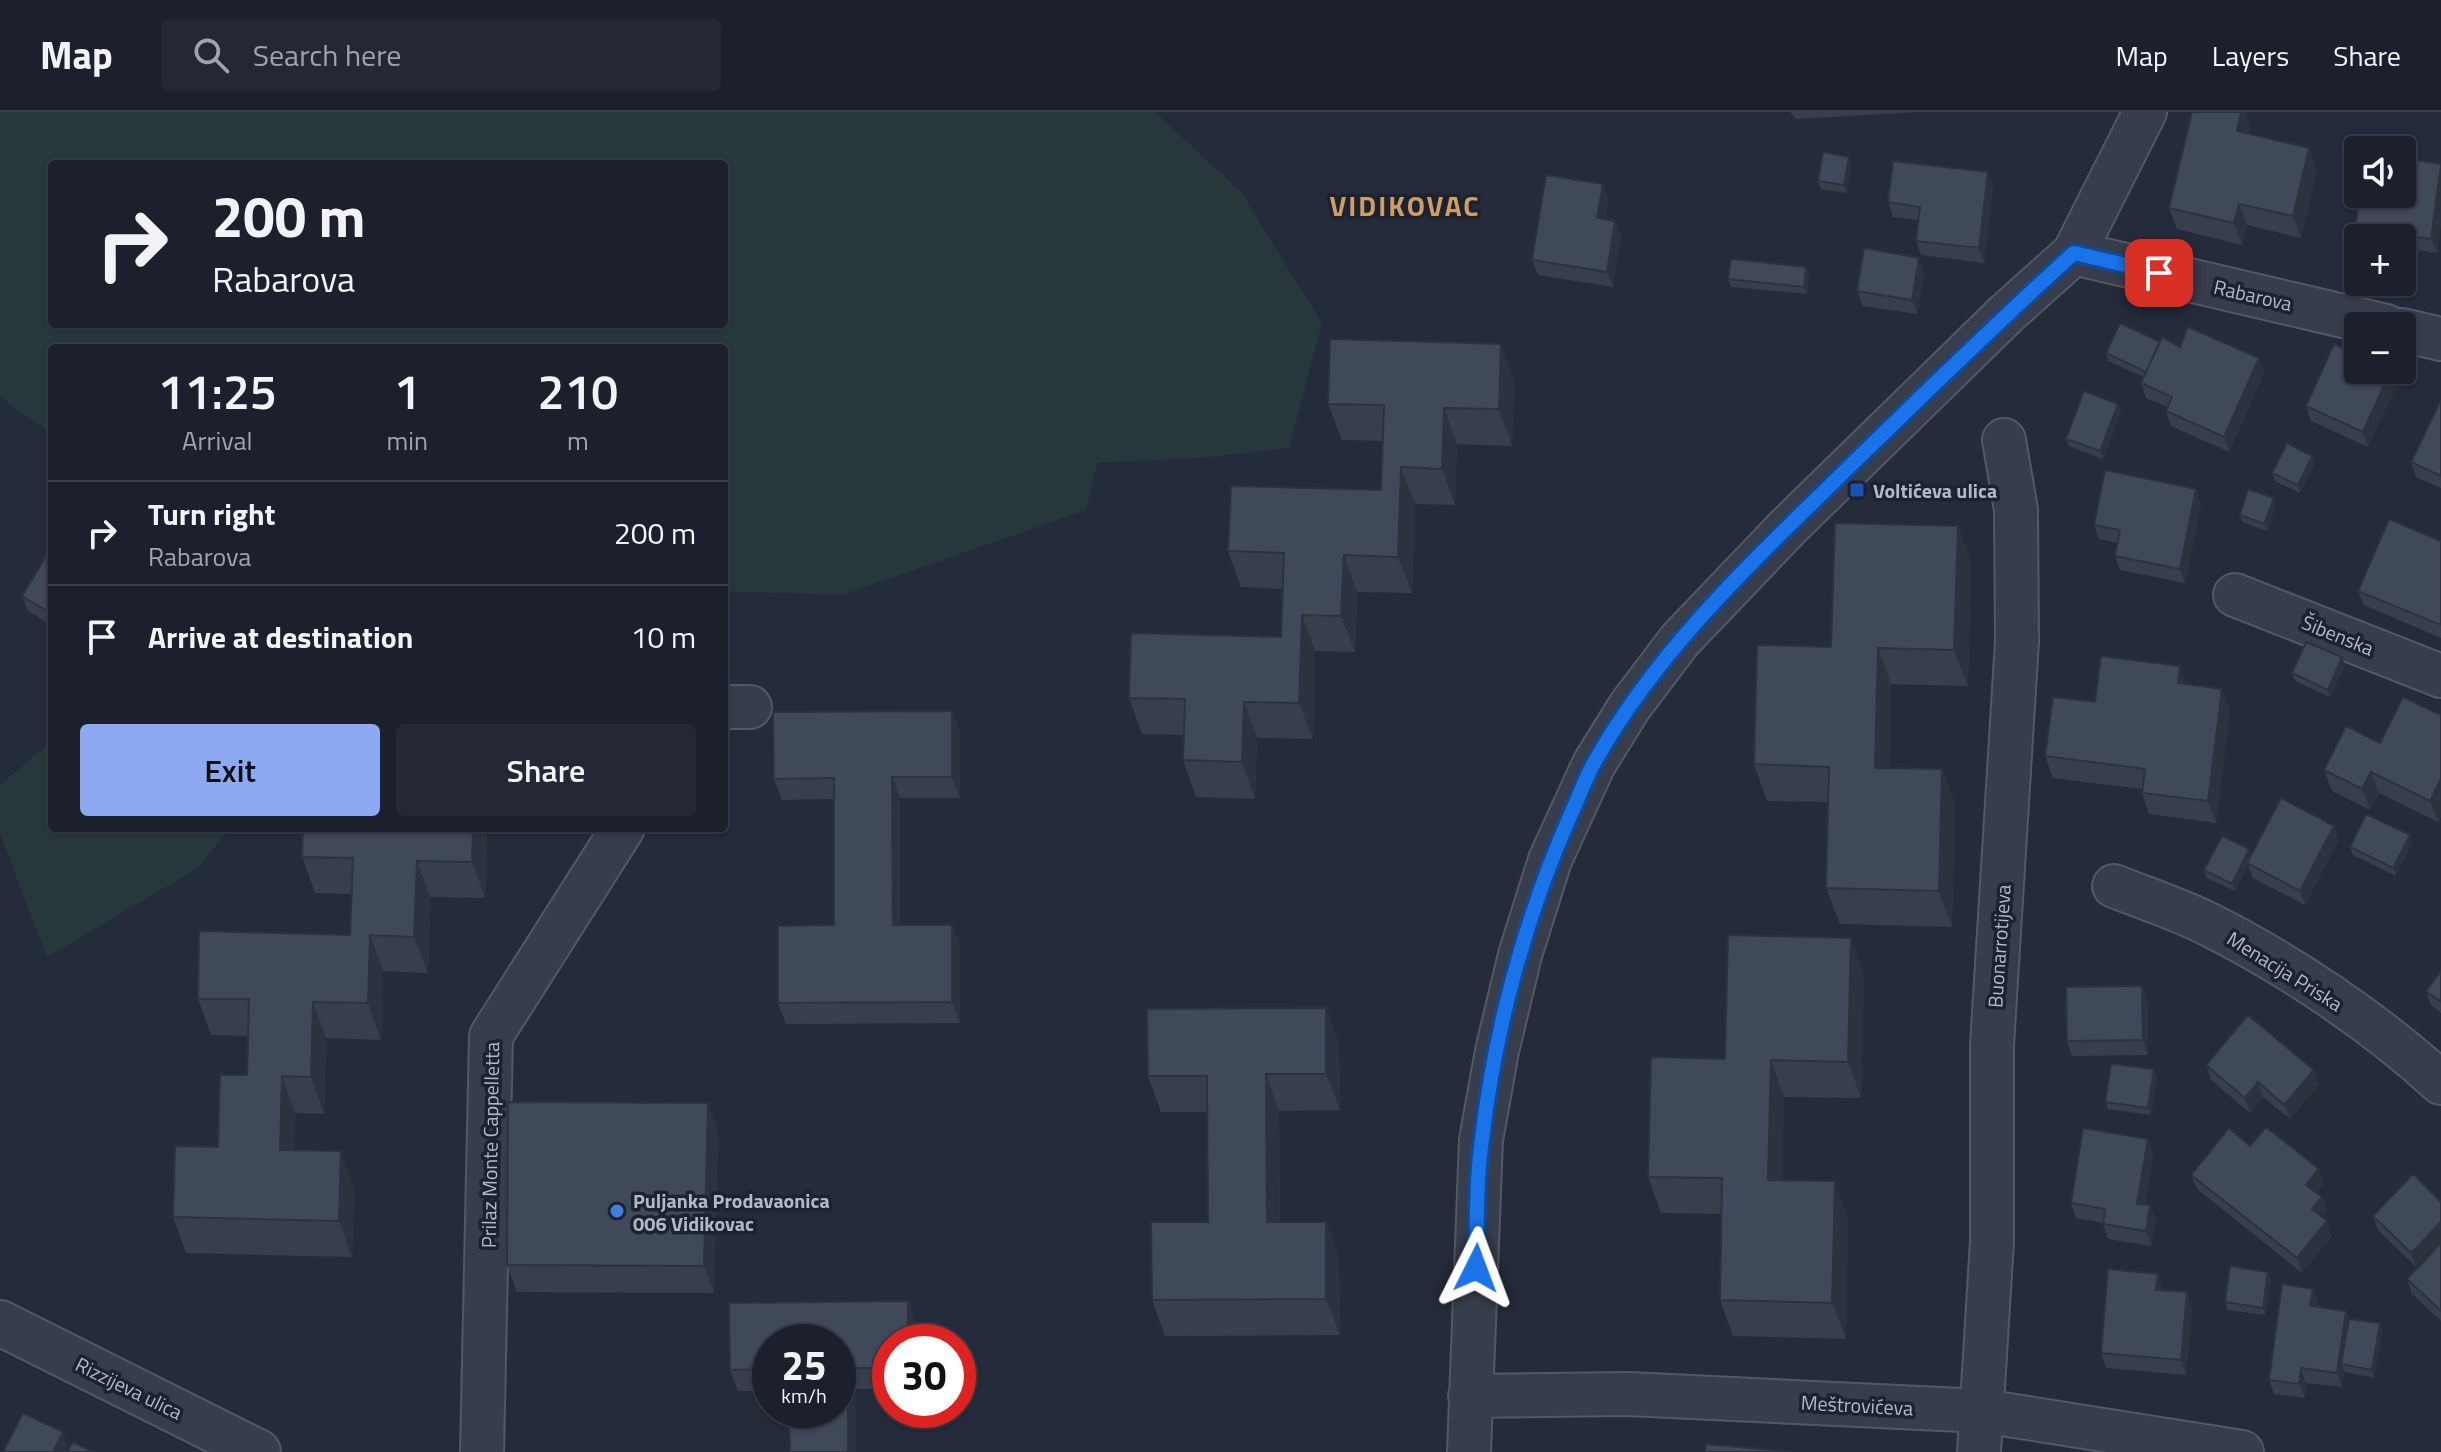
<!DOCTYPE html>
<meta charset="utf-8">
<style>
:root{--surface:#1b202c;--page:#242834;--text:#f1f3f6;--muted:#a0a3a9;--line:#393e48;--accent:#8da9f1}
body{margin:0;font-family:"Titillium Web",sans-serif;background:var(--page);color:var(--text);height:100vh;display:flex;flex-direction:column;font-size:30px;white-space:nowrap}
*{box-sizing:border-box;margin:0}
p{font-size:26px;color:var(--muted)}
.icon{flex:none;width:44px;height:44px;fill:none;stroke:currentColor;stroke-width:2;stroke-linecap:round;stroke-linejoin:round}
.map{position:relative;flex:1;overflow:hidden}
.sheet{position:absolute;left:48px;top:232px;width:680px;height:488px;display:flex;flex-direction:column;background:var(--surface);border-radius:8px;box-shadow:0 2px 6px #0004,0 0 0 2px var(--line)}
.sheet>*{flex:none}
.hud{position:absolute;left:48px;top:48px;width:680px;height:168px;border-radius:8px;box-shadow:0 2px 6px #0004,0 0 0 2px var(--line);background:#1b202c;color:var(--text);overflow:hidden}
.controls{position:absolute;left:2344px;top:24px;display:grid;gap:16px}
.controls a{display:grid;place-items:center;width:72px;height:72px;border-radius:8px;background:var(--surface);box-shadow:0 2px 6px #0004,0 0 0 2px var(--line);font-size:40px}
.speed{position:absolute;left:752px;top:1212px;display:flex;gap:16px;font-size:40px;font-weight:700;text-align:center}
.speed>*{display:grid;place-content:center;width:104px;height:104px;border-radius:50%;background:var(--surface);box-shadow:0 2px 6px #0004,0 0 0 2px var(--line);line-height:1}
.speed small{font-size:20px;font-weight:400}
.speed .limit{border:12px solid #d22;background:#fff;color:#111}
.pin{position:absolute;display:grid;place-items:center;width:68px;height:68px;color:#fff;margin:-34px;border-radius:16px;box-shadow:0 4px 12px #0006}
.me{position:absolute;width:88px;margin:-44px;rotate:3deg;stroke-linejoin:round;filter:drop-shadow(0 0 6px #0008)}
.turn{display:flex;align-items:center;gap:28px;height:168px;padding:0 32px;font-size:36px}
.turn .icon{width:104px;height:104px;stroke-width:2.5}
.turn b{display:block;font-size:56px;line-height:68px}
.eta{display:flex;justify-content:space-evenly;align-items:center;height:136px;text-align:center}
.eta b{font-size:48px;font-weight:600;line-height:56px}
.cta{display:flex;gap:16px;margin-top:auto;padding:16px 32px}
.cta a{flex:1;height:92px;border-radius:8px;background:var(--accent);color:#111;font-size:32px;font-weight:600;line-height:92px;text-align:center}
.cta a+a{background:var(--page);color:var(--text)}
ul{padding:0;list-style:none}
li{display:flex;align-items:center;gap:24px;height:104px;padding:0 32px;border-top:2px solid var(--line)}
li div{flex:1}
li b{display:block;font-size:30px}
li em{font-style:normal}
header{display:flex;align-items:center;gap:48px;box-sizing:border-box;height:112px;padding:0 40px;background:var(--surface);border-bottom:2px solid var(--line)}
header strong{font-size:38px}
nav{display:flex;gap:44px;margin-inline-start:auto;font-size:28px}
.search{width:560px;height:72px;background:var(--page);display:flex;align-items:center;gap:20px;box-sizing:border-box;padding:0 28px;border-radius:8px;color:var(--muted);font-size:30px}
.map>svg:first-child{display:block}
</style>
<header>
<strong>Map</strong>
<div class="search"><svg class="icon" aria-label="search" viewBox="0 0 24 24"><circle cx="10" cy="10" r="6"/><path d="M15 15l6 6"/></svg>Search here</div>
<nav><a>Map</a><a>Layers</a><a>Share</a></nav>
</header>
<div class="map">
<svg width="2441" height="1340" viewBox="0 0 2441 1340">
<rect width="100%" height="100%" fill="#242b3a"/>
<path fill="#27383c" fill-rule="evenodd" d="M0,0h1155l86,80 81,131 -33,125 -79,9 -113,6 -11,47 -244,85 -118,-4v-243h-672v86l-52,-37zM52,52h672v160h-672z
M52,629v87h178l-32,40 -151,89 -47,-123v-49z"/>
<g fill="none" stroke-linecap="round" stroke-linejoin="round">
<defs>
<path id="minor" d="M2074,141l312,73
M2402,218l39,9
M2235,483l206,81
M724,595h26
M2114,774c30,12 61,22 90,36 81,40 171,100 237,161
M1470,1284l159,-2 354,17 259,41
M482,1340l9,-416 132,-208
M1469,1340l12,-312 16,-89 23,-96 30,-95 44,-96 36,-58 50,-66 108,-113 218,-213 68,-61 71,-141
M1979,1340l13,-211v-196l25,-404 -1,-131 -12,-70"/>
<path id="tertiary" d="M0,1211l258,129"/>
</defs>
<use href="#minor" stroke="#535865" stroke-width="46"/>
<use href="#tertiary" stroke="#535865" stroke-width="48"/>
<use href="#minor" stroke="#373d4a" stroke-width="42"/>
<use href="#tertiary" stroke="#373d4a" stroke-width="44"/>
</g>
<path fill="#373f4d" d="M1790,0h129l-123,7z
M2192,0h53l5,16 -1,6 68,36 -16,68 -54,-13 -5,20 -65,-16 -8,-21z
M1851,52l-4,29 -26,-4 -3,-8z
M2441,52v58l-4,31 -35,-5v-10h-43l-4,-10z
M1988,60l5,15 -9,76 -63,-8 -5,-14 2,-21 -25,-3 -5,-15z
M1603,72l5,15 -3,20 16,16 -8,52 -75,-12 -6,-15z
M1919,146l5,14 -7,42 -54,-8 -6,-15z
M1806,155l3,7 -2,20 -76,-7 -3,-8z
M2160,230l20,5 79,11 5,15 -35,79 -58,-26 -5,-15 2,-4 -22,-9 -5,-15 3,-6 -36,-16 -2,-8z
M1501,232l13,37 -2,65 -55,-2 -2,61 -40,-1 -3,89 -55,-1 -2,60 -40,-1 -2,88 -56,-1 -2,61 -59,-2 -13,-37v-25l-41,-1 -13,-36 152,-61 2,-48 -42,-2 -13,-36 153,-61 2,-49 -41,-1 -14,-36z
M2408,249l-40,86 -57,-26 -5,-15 52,-36z
M2441,288v88l-25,-11 -5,-15z
M2118,292l3,7 -18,48 -34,-13 -3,-7z
M2315,351l-15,30 -25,-12 -3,-8z
M2274,386l2,7 -9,26 -25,-9 -2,-7z
M2201,391l-16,80 -65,-13 -5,-14 3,-13 -19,-4 -5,-14z
M1958,414l13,37 -3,123 -77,-2 -2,84 53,1 13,36 -3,122 -112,-3 -14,-36 2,-86 -61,-1 -13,-37 77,-117z
M2441,429v97l-77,-33 -6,-14z
M52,434v79l-24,-14 -6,-15z
M2342,545l3,8 -15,32 -35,-16 -3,-8z
M2095,590l135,8 -14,113 -67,-9 -7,-21v-4l-89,-11 -8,-22z
M952,599l8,22v65h-60v127h52l8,21v77l-174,1 -8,-21 56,-78v-126l-52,1 -8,-21z
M2441,603v101l-3,6 -59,-29 -9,17 -38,-19 -8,-21z
M303,716h223v3l-39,-1 -2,68 -55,-1 -2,76 -45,-2 -2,69 -55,-2 -2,76 -29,-1 -1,37 60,38 -2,69 -166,-4 -13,-36 45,-70 29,-72 1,-39 -37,-1 -13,-36 152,-64 2,-41 -37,-1 -13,-36z
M2410,723l2,7 -16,34 -43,-21 -3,-8z
M2339,728l-34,65 -52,-27 -5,-13 -13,26 -28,-13 -3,-8 45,-21 2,6z
M2441,859v42l-10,-8 -5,-14z
M1864,863l-3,123 -77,-1 -2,83 66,37 -2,122 -113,-3 -13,-36 2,-86 -61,-1 -13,-36 77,-118z
M2148,889v54l-76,1 -5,-15z
M1326,896l13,36 1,66 -61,1 1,111h46l13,36 1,77 -175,1 -13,-36 56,-78 -1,-110h-46l-13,-36z
M2206,953l113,20 -29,34 -27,-22 -13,16 -39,-33z
M2154,957l3,8 -6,38 -43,-6 -3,-7z
M718,1018l-4,163 -197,-1 -10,-27z
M2148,1027l5,14 -8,52h5l6,15 -5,26 -43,-7 -5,-16 -27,-5 -5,-15z
M2250,1034l69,23 5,15 -7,9 5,4 5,14 -5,6 10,19 -30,37 -105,-84 -6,-14z
M2413,1062l3,93 -38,-37 -5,-14z
M2441,1131v78l-29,-27 -5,-15z
M2268,1160l3,8 -6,35 -38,-5 -2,-8z
M2158,1162l5,16 29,17 -6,68 -80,-7 -5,-15z
M908,1189l7,21 1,20h-26v47h-35l1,63h-66l-1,-42h49v-68h-68v49h-32l-8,-21 -1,-67z
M2318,1191v4l28,4 3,8 33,12 -8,47 -29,-6 -3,15 -36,-4 -1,15 -31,-4 -5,-14z"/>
<path fill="#2d333e" d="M2241,0h4l5,16 -5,24 -8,-21z
M2309,36l8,22 -16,68 -8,-22z
M1849,45l2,7 -4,29 -3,-8z
M2441,57v53l-4,31 -6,-14z
M1988,60l5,15 -9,76 -5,-15z
M1603,72l5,15 -6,33 -5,-14z
M2239,92l8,21 -5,20 -8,-22z
M1615,109l6,14 -8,52 -6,-15z
M1919,146l5,14 -7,42 -5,-14z
M1806,155l3,7 -2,20 -3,-7z
M1501,232l13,37 -2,65 -13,-37z
M2402,234l6,15 -40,86 -5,-15 28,-62h11z
M2259,246l5,15 -35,79 -5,-15z
M2118,292l3,7 -18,48 -3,-8z
M1444,296l13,36 -2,61 -13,-36z
M2312,344l3,7 -15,30 -2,-8z
M1401,355l14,37 -3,89 -14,-36z
M2196,377l5,14 -16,80 -5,-14z
M2274,386l2,7 -9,26 -3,-7z
M1958,414l13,37 -3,123 -14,-36z
M1344,443l13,37 -2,60 -14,-36z
M1302,503l13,36 -2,88 -14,-36z
M1878,536l13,36 -3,120 -13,-36z
M2342,545l3,8 -15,32 -2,-7z
M2180,554l8,21 -10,-4z
M2222,577l8,21 -14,113 -8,-22z
M1244,590l13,36 -2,61 -13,-37z
M952,599l8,22v65l-8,-21z
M1942,657l13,36 -3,122 -13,-36z
M2371,660l8,21 -9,17 -8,-21z
M892,665l8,21v148l-7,-21z
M2441,667v37l-3,6 -8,-21z
M2334,714l5,14 -34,65 -5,-14z
M473,716h14v2l-2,68 -13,-36z
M2410,723l2,7 -16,34 -3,-8z
M2249,737l3,7 -17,35 -3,-7z
M417,749l13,36 -2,76 -14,-36z
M952,813l8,21v77l-8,-21z
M370,823l13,36 -2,69 -13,-37z
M1851,826l13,37 -3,123 -13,-36z
M2142,874l6,15v54l-5,-15z
M313,890l13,36 -2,76 -13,-37z
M1326,896l13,36 1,66 -14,-36z
M1771,948l13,37 -3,119 -13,-36z
M2154,957l3,8 -6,38 -3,-7z
M2314,958l5,15 -29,34 -6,-14z
M1266,962l13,37 1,147 -13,-36z
M282,964l13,37 -2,73 -13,-36z
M2258,970l5,15 -13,16 -5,-15z
M708,991l10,27 -4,163 -10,-27z
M2148,1027l5,14 -10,65 -6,-14z
M341,1039l13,37 -2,69 -13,-36z
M2319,1057l5,15 -12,16 -6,-15z
M1835,1069l13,36 -2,122 -14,-36z
M2322,1085l5,14 -10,13 -5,-15z
M2150,1093l6,15 -5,26 -5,-15z
M2327,1109l5,15 -30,37 -5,-15z
M1326,1110l13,36 1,77 -14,-36z
M2441,1110v20l-25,25 -5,-14z
M2268,1160l3,8 -6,35 -2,-7z
M2158,1162l5,14 -2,17 -5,-15z
M2313,1177l5,14 -2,17 -6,-14z
M2187,1180l5,15 -6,68 -5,-15z
M908,1189l7,21 1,20h-8z
M2346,1199l5,15 -10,38 4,8 -3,15 -5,-14z
M2380,1211l2,8 -8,47 -2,-8z
M848,1256l7,21 1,63h-8z
M2301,1256l5,15 -1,15 -6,-14z
M63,1320l5,15 -2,5h-13z"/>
<path fill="#404959" stroke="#2d333e" stroke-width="2" d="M2192,0h49l-4,19 72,17 -16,68 -54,-12 -5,19 -65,-15z
M1823,40l26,5 -5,28 -26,-4z
M2402,46l39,6 -10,75 -76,-11 5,-34h42z
M1893,49l95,11 -9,76 -63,-7 4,-34 -32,-5z
M1546,63l57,9 -6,34 18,3 -8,51 -75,-12z
M1864,136l55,10 -7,42 -55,-9z
M1731,147l75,8 -2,20 -76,-8z
M2120,211l40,19 -14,30 -40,-19z
M2188,215l71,31 -35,79 -58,-26 6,-14 -31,-14 21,-46 18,10z
M1330,227l171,5 -2,65 -55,-1 -2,61 -41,-2 -3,90 -54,-2 -3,61 -39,-1 -3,88 -55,-1 -2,60 -59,-2 2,-61 -56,-1 2,-65 150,4 3,-84 -56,-2 3,-65 150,4 3,-85 -56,-1z
M2334,232l24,11v15h33l-28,62 -57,-26z
M2084,279l34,13 -18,47 -34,-12z
M2441,288v76l-30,-14z
M2287,331l25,13 -14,29 -26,-12z
M2105,358l91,19 -16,80 -65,-13 5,-26 -26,-5z
M2248,377l26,9 -10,26 -24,-9z
M2389,407l52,22v84l-83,-34z
M1835,411l123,3 -4,124 -76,-2 -3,120 67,1 -3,122 -113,-3 3,-121 -75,-3 3,-119 74,2z
M52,434v68l-30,-18z
M2306,530l36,15 -14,33 -36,-17z
M2101,544l79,10 -2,17 44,6 -14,112 -66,-8 3,-24 -100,-13 8,-59 42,5z
M2403,585l38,18v64l-11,22 -59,-29 -9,17 -38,-19 22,-44 34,17z
M952,599v66h-60l1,148h59v77l-174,1v-77l56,-1v-147l-60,1 -1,-67z
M2281,686l53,28 -34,65 -53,-28z
M2366,702l44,21 -17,33 -43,-21z
M303,716h170l-1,34 -55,-1 -3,76 -44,-2 -2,68 -55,-1 -2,75 -29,-1 -2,74 61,1 -2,70 -166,-4 2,-71 43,1 2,-72h27l2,-76h-51l1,-68 151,4 3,-77 -51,-1z
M2222,724l27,13 -17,35 -28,-14z
M1728,823l123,3 -3,124 -77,-2 -3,120 67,1 -3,122 -112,-3 2,-122 -74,-1 3,-120 74,2z
M2441,859v31l-15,-11z
M2142,874l1,54 -76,1 -1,-54z
M1326,896v66h-60l1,148h59v77l-174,1 -1,-78h57l-1,-146h-59l-1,-67z
M2248,903l66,55 -30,35 -26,-23 -13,16 -39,-33z
M2111,952l43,5 -6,39 -43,-6z
M508,990l200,1 -4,163 -197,-1z
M2266,1015l53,42 -13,16 16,12 -10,12 15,12 -30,37 -106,-83 38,-47 21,18z
M2083,1016l65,11 -11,65 13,1 -4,26 -43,-7 2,-15 -34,-6z
M2413,1062l28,28v20l-30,31 -38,-37z
M2441,1131v68l-34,-32z
M2230,1154l38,6 -5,36 -38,-6z
M2108,1157l50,5 -2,16 31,2 -6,68 -80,-7z
M2282,1172l31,5 -3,17 36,5 -9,62 -36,-5 -2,16 -30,-4z
M908,1189v41h-18v26h-42v84h-58l-1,-42h49v-68h-68v27l-40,1 -1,-67z
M2349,1207l31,4 -8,47 -31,-6z
M23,1301l40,19 -10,20h-50z
M73,1330l20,10h-26z
M1706,1332l87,8h-88z"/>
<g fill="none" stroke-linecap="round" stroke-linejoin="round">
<defs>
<path id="route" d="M1476,1156c1,-43 0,-87 6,-129 13,-111 44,-224 89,-325 8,-17 14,-35 23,-51 63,-113 161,-204 252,-293 75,-73 150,-147 228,-217l85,20"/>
</defs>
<use href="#route" stroke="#114b97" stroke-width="20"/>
<use href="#route" stroke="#1a73e8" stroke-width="14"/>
</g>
<rect fill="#1a4fb4" stroke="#1d222f" stroke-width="3" x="1849" y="370" width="16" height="16" rx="4"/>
<circle fill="#3f7fe0" stroke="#1d222f" stroke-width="3" cx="617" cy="1099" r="8"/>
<g text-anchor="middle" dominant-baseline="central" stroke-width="7" stroke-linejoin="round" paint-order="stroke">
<g font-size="20" fill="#b3b8c6" stroke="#1d222f">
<text transform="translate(2253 183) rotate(13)">Rabarova</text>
<text transform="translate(2338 523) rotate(22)">Šibenska</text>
<text transform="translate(1999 834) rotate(-86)">Buonarrotijeva</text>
<text transform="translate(2285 859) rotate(32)">Menacija Priska</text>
<text transform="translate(490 1033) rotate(-89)">Prilaz Monte Cappelletta</text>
<text transform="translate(129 1276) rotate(26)">Rizzijeva ulica</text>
<text transform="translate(1857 1293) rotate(3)">Meštrovićeva</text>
</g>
<g font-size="20" font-weight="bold" fill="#b3b8c6" stroke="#1d222f" text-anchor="start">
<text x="1873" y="378">Voltićeva ulica</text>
<text x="633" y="1088">Puljanka Prodavaonica<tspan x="633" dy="23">006 Vidikovac</tspan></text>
</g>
<g font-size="28" font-weight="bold" letter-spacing="2" fill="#cd9e67" stroke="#1d222f">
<text x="1405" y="93">VIDIKOVAC</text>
</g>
</g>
</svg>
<div class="controls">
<a><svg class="icon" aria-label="sound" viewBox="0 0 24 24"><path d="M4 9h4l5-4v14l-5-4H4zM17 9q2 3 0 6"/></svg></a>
<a>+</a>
<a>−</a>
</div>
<div class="speed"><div>25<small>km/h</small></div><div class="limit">30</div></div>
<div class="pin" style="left:2159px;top:161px;background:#d93025"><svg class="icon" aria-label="arrive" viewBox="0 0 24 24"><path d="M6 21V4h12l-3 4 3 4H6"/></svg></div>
<svg class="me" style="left:1476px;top:1156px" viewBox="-20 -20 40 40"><path d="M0-17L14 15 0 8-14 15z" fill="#1a73e8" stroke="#fff" stroke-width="4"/></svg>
<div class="hud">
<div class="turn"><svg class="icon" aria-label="right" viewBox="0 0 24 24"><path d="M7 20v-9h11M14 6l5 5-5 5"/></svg><div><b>200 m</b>Rabarova</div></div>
</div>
<section class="sheet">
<div class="eta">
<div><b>11:25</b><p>Arrival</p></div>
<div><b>1</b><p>min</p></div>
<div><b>210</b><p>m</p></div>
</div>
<ul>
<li><svg class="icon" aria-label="right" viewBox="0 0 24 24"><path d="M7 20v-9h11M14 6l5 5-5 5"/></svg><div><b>Turn right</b><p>Rabarova</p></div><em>200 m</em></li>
<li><svg class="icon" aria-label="arrive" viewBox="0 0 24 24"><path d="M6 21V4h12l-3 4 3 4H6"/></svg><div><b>Arrive at destination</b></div><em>10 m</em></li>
</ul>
<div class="cta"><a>Exit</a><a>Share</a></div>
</section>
</div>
